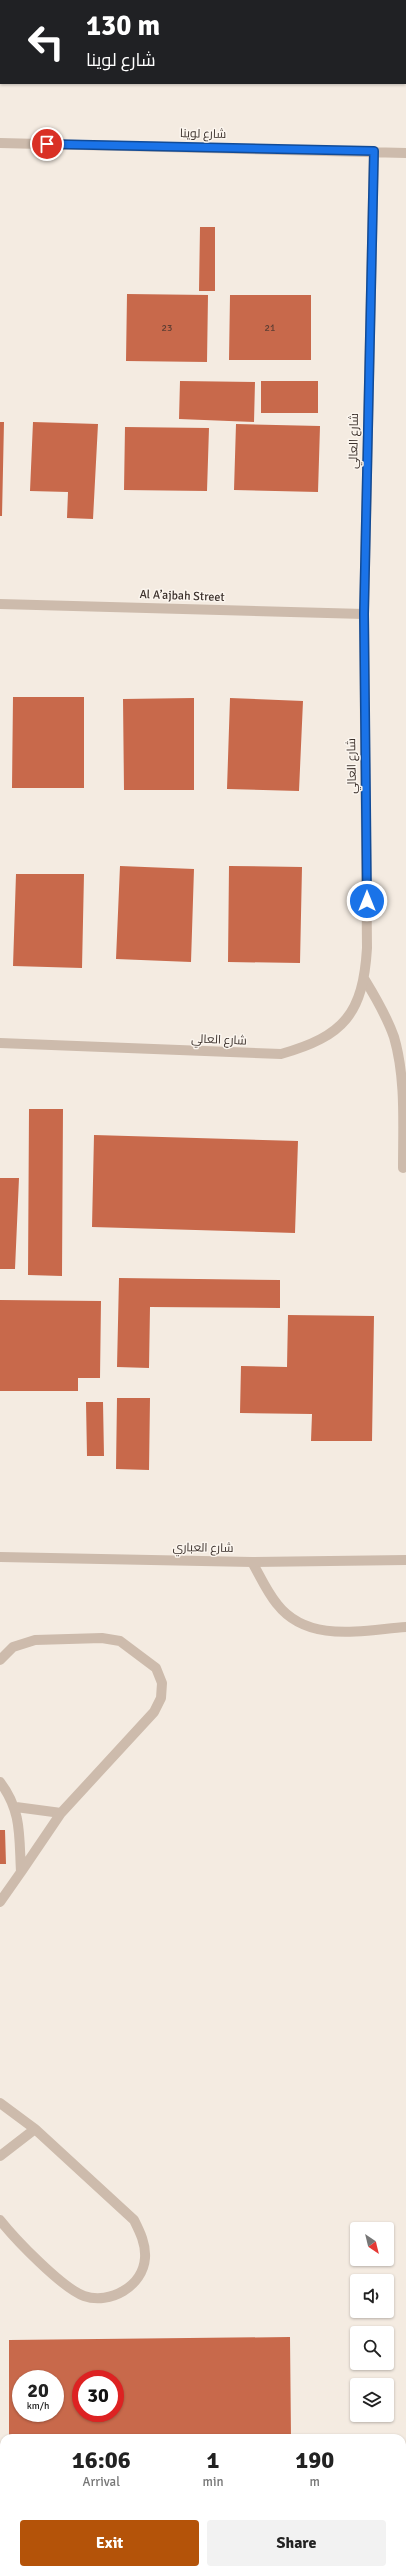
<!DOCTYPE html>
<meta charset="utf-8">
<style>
:root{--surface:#fff;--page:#f2f2f2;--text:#222;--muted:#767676;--accent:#b45309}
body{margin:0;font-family:Signika,Cairo,sans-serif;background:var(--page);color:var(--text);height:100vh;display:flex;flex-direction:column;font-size:15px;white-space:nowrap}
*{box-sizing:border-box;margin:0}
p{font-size:13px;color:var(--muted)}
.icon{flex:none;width:22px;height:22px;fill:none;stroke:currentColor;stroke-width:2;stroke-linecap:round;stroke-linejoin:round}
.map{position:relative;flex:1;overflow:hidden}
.sheet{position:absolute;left:0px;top:2434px;width:406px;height:140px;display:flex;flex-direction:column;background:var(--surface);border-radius:12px 12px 0 0;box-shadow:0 1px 3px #0004}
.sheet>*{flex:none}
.guide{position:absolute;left:0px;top:0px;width:406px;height:84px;box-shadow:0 1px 3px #0004;background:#202124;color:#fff;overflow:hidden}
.needle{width:26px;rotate:145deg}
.fabs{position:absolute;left:350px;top:2222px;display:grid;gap:8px}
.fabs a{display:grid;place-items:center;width:44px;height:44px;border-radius:4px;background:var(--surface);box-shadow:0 1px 3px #0004;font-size:20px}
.speed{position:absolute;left:12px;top:2370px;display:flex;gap:8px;font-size:20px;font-weight:700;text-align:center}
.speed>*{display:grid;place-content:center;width:52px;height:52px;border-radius:50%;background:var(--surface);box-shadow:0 1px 3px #0004;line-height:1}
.speed small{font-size:10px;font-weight:400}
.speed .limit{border:6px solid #d22;background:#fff;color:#111}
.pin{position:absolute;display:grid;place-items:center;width:34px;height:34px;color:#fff;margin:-17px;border:2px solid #fff;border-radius:50%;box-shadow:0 1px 4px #0007}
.me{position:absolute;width:44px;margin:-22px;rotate:0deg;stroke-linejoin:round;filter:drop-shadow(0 0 3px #0008)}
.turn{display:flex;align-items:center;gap:14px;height:84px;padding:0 20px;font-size:18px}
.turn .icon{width:52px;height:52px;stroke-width:2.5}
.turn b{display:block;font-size:28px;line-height:34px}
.eta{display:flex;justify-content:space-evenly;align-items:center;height:68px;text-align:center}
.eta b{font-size:24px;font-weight:700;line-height:28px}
.cta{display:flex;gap:8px;margin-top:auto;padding:8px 20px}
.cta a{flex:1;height:46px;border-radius:4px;background:var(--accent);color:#fff;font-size:16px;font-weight:700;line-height:46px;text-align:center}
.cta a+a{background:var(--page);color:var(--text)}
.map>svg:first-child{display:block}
</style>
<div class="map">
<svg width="406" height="2574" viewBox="0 0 406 2574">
<rect width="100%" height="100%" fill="#f4ebe1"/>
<path fill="#c8694b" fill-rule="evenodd" d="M200,227h15v64h-16z
M127,294l81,1 -1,67 -81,-1z
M230,295h81v65h-82z
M180,381l75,1 -1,40 -75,-3z
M261,381h57v32h-57z
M0,422h4l-2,94h-2z
M33,422l65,2 -5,95 -26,-1 1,-26 -38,-1z
M236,424l84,2 -2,66 -84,-2z
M125,427l84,1 -2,63 -83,-1z
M13,697h71v91h-72z
M194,698v92h-70l-1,-91z
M230,698l73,3 -4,90 -72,-2z
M120,866l74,3 -3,93 -75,-3z
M229,866l73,1 -2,96 -72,-1z
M16,874h68l-2,94 -69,-2z
M29,1109h34l-1,167 -34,-1z
M94,1135l204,6 -3,92 -203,-6z
M0,1178h19l-4,91h-15z
M119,1278l161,2v28l-130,-1 -1,61 -32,-1z
M0,1300l101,1 -1,77h-22v13h-78z
M288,1315l86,1 -2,125h-61l1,-27 -72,-1 1,-47 46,1z
M117,1398h33l-1,72 -33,-1z
M86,1402h17l1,54h-17z
M0,1830h5l1,34h-6z
M290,2337l1,101h-282v-98zM21,2379h34v34h-34zM81,2379h34v34h-34z"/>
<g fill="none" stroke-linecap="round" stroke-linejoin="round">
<path stroke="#cdbbac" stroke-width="10" d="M365,980c11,18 22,37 29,57 12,41 9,88 9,131
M252,1562c8,14 15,30 25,42 31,40 86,26 129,23
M0,1660l13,-13 22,-7 67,-2 18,3 36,27 6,15 -1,15 -7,14 -93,101 -40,59c-2,-36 1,-61 -21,-90
M16,1807l45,6
M0,1902l21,-30
M0,2103l35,26 99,91c6,12 12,24 11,38 -2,28 -35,47 -61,38 -22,-8 -69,-57 -84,-76
M0,2156l35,-27
M402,2478h4
M387,2570l19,2"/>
<path stroke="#cdbbac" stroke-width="10" d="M0,143l406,10
M0,604l364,10
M0,1043l281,11c63,-18 82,-40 86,-106l-3,-334 10,-463
M0,1557l252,5 154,-2"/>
</g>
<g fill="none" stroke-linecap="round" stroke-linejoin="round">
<defs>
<path id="route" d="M47,144l327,7 -10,463 3,287"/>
</defs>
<use href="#route" stroke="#114b97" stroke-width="10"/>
<use href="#route" stroke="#1a73e8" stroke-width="7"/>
</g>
<g text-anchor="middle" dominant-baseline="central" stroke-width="3" stroke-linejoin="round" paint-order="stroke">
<g font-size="10" fill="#5e3e33">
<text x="167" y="328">23</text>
<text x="270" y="328">21</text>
</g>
<g font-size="12" fill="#3b302b" stroke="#fbf5ee">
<text transform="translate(203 134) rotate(1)">شارع لوينا</text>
<text transform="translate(354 441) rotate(-89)">شارع العالي</text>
<text transform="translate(182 596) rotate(2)">Al A’ajbah Street</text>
<text transform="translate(352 766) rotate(-91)">شارع العالي</text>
<text transform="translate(219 1040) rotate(2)">شارع العالي</text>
<text transform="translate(203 1548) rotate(1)">شارع العباري</text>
</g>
</g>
</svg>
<div class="fabs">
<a><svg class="needle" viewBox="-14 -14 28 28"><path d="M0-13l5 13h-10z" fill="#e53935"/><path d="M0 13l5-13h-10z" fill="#767676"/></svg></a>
<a><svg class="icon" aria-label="sound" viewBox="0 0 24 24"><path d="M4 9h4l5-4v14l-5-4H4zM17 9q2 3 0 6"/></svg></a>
<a><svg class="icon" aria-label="search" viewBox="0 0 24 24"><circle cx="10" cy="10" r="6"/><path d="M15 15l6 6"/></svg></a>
<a><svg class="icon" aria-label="layers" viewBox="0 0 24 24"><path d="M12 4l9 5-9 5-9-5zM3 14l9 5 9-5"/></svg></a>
</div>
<div class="speed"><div>20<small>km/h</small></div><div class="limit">30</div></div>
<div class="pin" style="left:47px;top:144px;background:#d93025"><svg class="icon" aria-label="arrive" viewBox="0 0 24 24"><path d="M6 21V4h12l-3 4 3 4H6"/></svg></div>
<svg class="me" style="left:367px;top:901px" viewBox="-20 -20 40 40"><circle r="17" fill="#1a73e8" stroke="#fff" stroke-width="3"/><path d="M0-11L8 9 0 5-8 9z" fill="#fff"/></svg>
<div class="guide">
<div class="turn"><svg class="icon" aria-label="left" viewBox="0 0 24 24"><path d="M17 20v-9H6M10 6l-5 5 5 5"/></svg><div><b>130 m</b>شارع لوينا</div></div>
</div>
<section class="sheet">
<div class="eta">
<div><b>16:06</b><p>Arrival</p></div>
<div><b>1</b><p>min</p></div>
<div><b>190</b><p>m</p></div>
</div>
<div class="cta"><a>Exit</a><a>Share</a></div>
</section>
</div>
